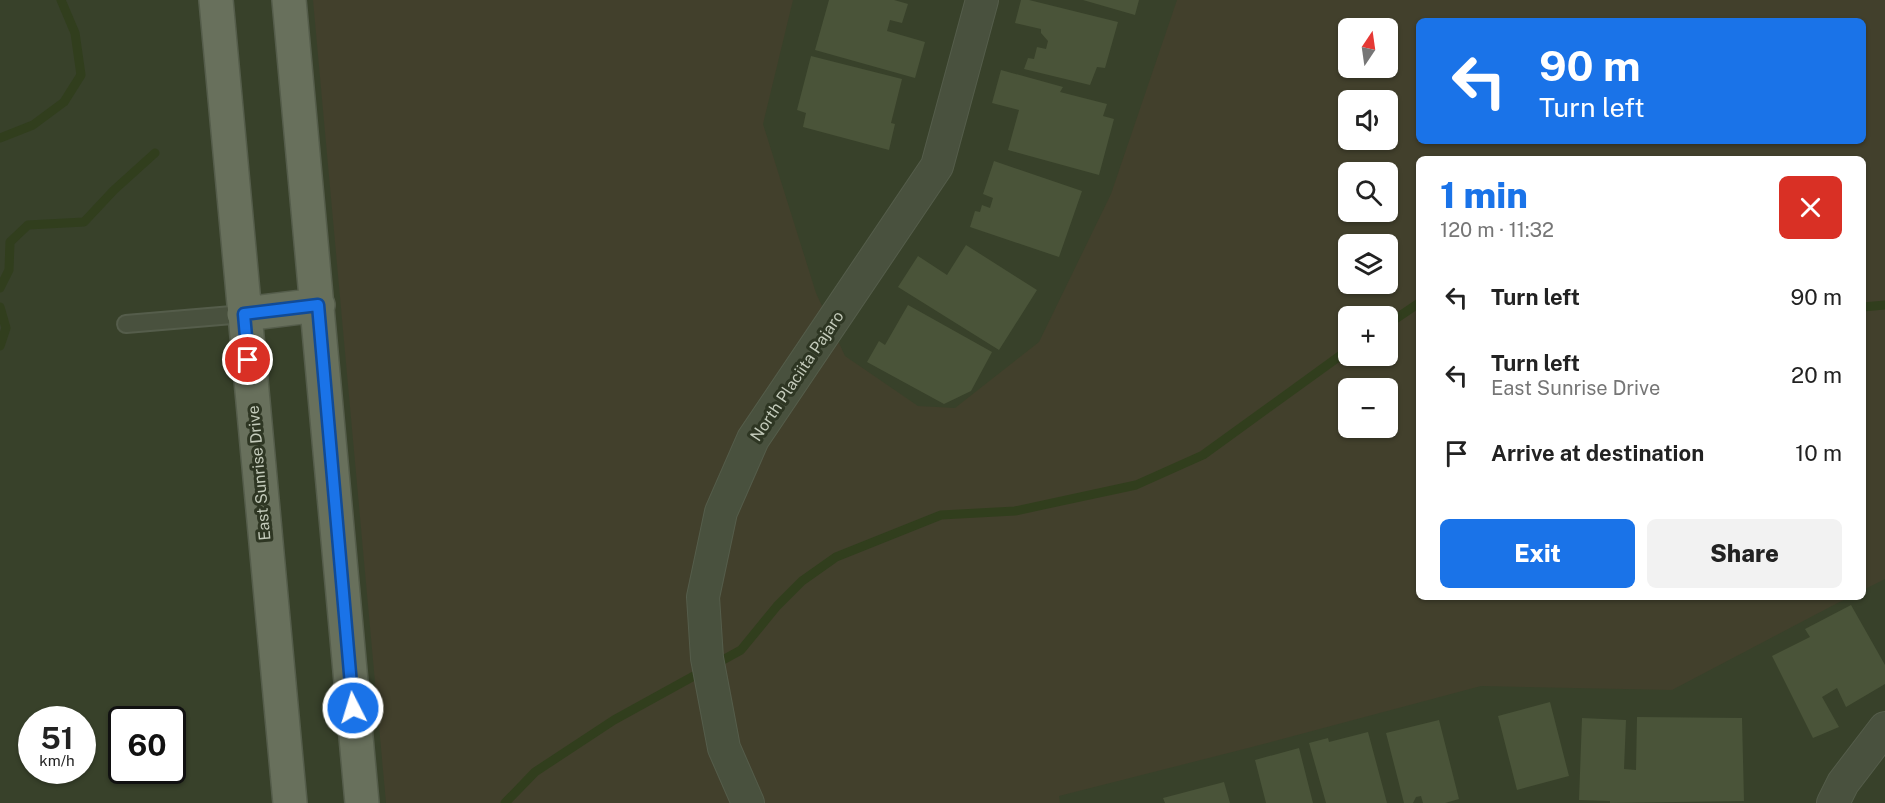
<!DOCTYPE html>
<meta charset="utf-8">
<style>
:root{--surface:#fff;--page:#f2f2f2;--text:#222;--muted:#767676;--accent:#1a73e8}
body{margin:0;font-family:"Public Sans",sans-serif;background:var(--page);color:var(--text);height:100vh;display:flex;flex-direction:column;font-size:22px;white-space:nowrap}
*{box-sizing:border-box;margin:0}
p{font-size:20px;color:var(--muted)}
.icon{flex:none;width:33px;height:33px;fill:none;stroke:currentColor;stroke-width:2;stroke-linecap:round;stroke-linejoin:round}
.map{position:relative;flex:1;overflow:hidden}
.details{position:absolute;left:1416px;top:156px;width:450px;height:444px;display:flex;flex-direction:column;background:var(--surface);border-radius:9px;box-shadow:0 2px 4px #0004}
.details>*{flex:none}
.hud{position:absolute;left:1416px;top:18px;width:450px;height:126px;border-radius:9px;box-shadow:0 2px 4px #0004;background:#1a73e8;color:#fff;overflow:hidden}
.needle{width:39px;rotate:13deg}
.buttons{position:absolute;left:1338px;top:18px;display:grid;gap:12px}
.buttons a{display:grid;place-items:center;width:60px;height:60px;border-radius:9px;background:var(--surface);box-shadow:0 2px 4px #0004;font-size:30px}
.speed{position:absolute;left:18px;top:706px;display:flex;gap:12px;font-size:30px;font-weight:700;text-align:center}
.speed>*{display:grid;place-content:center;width:78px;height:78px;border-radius:50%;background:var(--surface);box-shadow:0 2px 4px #0004;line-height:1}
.speed small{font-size:15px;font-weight:400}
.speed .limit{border:3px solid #111;border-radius:9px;background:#fff;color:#111}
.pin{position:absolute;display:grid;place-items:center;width:51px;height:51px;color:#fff;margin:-26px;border:3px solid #fff;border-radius:50%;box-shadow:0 2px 6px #0007}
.me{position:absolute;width:66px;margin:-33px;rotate:355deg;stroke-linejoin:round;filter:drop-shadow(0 0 4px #0008)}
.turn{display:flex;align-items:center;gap:21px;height:126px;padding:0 24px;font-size:27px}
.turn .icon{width:78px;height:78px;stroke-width:2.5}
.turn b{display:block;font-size:42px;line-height:51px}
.round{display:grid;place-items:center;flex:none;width:63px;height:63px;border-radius:9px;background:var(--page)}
.headline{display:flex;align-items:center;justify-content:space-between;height:102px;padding:0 24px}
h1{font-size:36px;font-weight:800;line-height:45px;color:var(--accent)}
.action{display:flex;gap:12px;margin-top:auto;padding:12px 24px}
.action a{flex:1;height:69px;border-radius:9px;background:var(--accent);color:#fff;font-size:24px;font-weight:800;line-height:69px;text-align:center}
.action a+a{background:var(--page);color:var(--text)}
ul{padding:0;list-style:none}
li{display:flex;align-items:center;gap:18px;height:78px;padding:0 24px}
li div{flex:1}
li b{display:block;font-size:22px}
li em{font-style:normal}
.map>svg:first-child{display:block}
</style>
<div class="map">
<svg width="1885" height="803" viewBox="0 0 1885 803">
<rect width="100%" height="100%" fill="#38412a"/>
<path fill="#42402c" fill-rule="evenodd" d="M313,0h480l-30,124 53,169 29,63 73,50 37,2 84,-66 72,-148 66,-194h708v579l-22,11v-431h-444v438h430l-177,93 -191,-4 -229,61 -193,49 1,7h-674zM1419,21h444v120h-444zM1348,28h40v40h-40zM1348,100h40v40h-40zM1348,172h40v40h-40zM1348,244h40v40h-40zM1348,316h40v40h-40zM1348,388h40v40h-40z"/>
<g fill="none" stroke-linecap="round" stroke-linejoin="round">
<path stroke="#313e1d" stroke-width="9" d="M0,138l33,-13 31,-23 17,-27 -6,-42 -14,-33
M0,288l9,-18 1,-28 18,-17 56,-3 30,-32 41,-37
M0,307l6,21 -6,18
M1863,307l22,-2
M1388,324l31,-21
M505,803l30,-31 79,-52 127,-70 36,-44 25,-25 34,-24 105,-42 74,-4 121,-26 67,-30 145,-105"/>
</g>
<path fill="#4a5439" d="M829,0h65l14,4 -6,19 -12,-3 -3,11 38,11 -10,36 -100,-28z
M1021,0h8l89,22 -13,46 -8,-1 -7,18 -66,-16 4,-11 6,1 3,-12 9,2 2,-8 -7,-8v-4l-26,-6z
M1083,0h56l-4,15z
M811,56l91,23 -11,44 4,1 -6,26 -86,-23 3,-14 -9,-3z
M1001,70l62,17 -3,5 47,12 -4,12 11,3 -15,56 -91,-25 11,-40 -27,-7z
M994,161l88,30 -23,66 -89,-30 5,-16 5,1 2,-7 8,3 3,-10 -10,-4z
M966,245l71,45 -38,60 -101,-63 20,-31 29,19z
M908,305l84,47 -21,39 -27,13 -77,-42 12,-21 6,4z
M1851,605l34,60v19l-39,23 -9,-19 -15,9 17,30 -26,11 -41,-82 38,-19 -5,-8z
M1550,702l19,74 -52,14 -19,-74z
M1637,717l105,1 2,83 -134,2v-2l-31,-1 3,-82 44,2 -2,49 12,1z
M1439,720l20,79 -14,4h-22l-2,-7 -5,1 -3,6h-9l-18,-70z
M1368,732l19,71h-61l-17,-60 19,-5 1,4z
M1299,748l14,55h-47l-11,-43z
M1224,782l6,21h-65l-2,-5z"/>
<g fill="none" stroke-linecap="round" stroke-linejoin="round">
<defs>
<path id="service" d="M126,324l118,-10"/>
<path id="minor" d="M748,803l-24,-55 -17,-90 -4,-61 18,-85 32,-73 184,-273 45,-166
M1833,803l10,-20 42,-55"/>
<path id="primary" d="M216,0l74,803
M289,0l73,803
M244,314l74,-9"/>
</defs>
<use href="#service" stroke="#555d4b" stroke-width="20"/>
<use href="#minor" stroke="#555d4b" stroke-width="34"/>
<use href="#primary" stroke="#555d4b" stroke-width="36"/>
<use href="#service" stroke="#49513e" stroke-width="16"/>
<use href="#minor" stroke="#49513e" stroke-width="32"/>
<use href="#primary" stroke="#68705c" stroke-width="33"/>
</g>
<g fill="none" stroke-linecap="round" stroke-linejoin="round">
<defs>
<path id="route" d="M248,360l-4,-46 74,-9 35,403"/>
</defs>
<use href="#route" stroke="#114b97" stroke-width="15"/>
<use href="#route" stroke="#1a73e8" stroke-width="10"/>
</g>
<g text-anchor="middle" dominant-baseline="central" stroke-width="6" stroke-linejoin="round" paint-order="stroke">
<g font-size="16" fill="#c4cbbb" stroke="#2e3623">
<text transform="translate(797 376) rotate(-56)">North Placiita Pajaro</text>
<text transform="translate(259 473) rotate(-95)">East Sunrise Drive</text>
</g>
</g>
</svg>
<div class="buttons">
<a><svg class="needle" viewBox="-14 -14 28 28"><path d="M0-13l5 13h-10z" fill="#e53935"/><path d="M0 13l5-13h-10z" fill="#767676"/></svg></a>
<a><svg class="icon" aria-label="sound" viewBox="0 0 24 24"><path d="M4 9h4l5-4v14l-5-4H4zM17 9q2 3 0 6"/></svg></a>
<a><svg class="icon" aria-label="search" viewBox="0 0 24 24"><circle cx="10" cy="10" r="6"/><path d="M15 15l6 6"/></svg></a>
<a><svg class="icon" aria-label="layers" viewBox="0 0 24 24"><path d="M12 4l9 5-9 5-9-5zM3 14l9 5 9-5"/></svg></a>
<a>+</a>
<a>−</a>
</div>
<div class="speed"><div>51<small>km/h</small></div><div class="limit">60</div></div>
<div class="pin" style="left:248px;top:360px;background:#d93025"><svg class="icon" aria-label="arrive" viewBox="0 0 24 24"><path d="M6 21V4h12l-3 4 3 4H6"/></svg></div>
<svg class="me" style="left:353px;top:708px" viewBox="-20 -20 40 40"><circle r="17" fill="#1a73e8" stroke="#fff" stroke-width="3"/><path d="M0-11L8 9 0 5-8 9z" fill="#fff"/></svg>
<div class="hud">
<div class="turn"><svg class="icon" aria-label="left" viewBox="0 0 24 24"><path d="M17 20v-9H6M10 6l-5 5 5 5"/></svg><div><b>90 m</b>Turn left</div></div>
</div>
<section class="details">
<div class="headline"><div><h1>1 min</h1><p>120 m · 11:32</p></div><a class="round" style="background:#d93025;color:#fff"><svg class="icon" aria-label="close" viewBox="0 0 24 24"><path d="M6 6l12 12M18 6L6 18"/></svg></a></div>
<ul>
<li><svg class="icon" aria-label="left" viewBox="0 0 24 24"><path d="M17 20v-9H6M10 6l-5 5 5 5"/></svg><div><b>Turn left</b></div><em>90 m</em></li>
<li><svg class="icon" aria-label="left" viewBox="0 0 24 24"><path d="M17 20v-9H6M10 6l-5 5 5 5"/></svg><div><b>Turn left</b><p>East Sunrise Drive</p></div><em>20 m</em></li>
<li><svg class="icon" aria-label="arrive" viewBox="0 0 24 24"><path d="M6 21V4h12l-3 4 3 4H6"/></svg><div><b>Arrive at destination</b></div><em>10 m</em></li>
</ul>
<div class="action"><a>Exit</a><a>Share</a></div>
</section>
</div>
